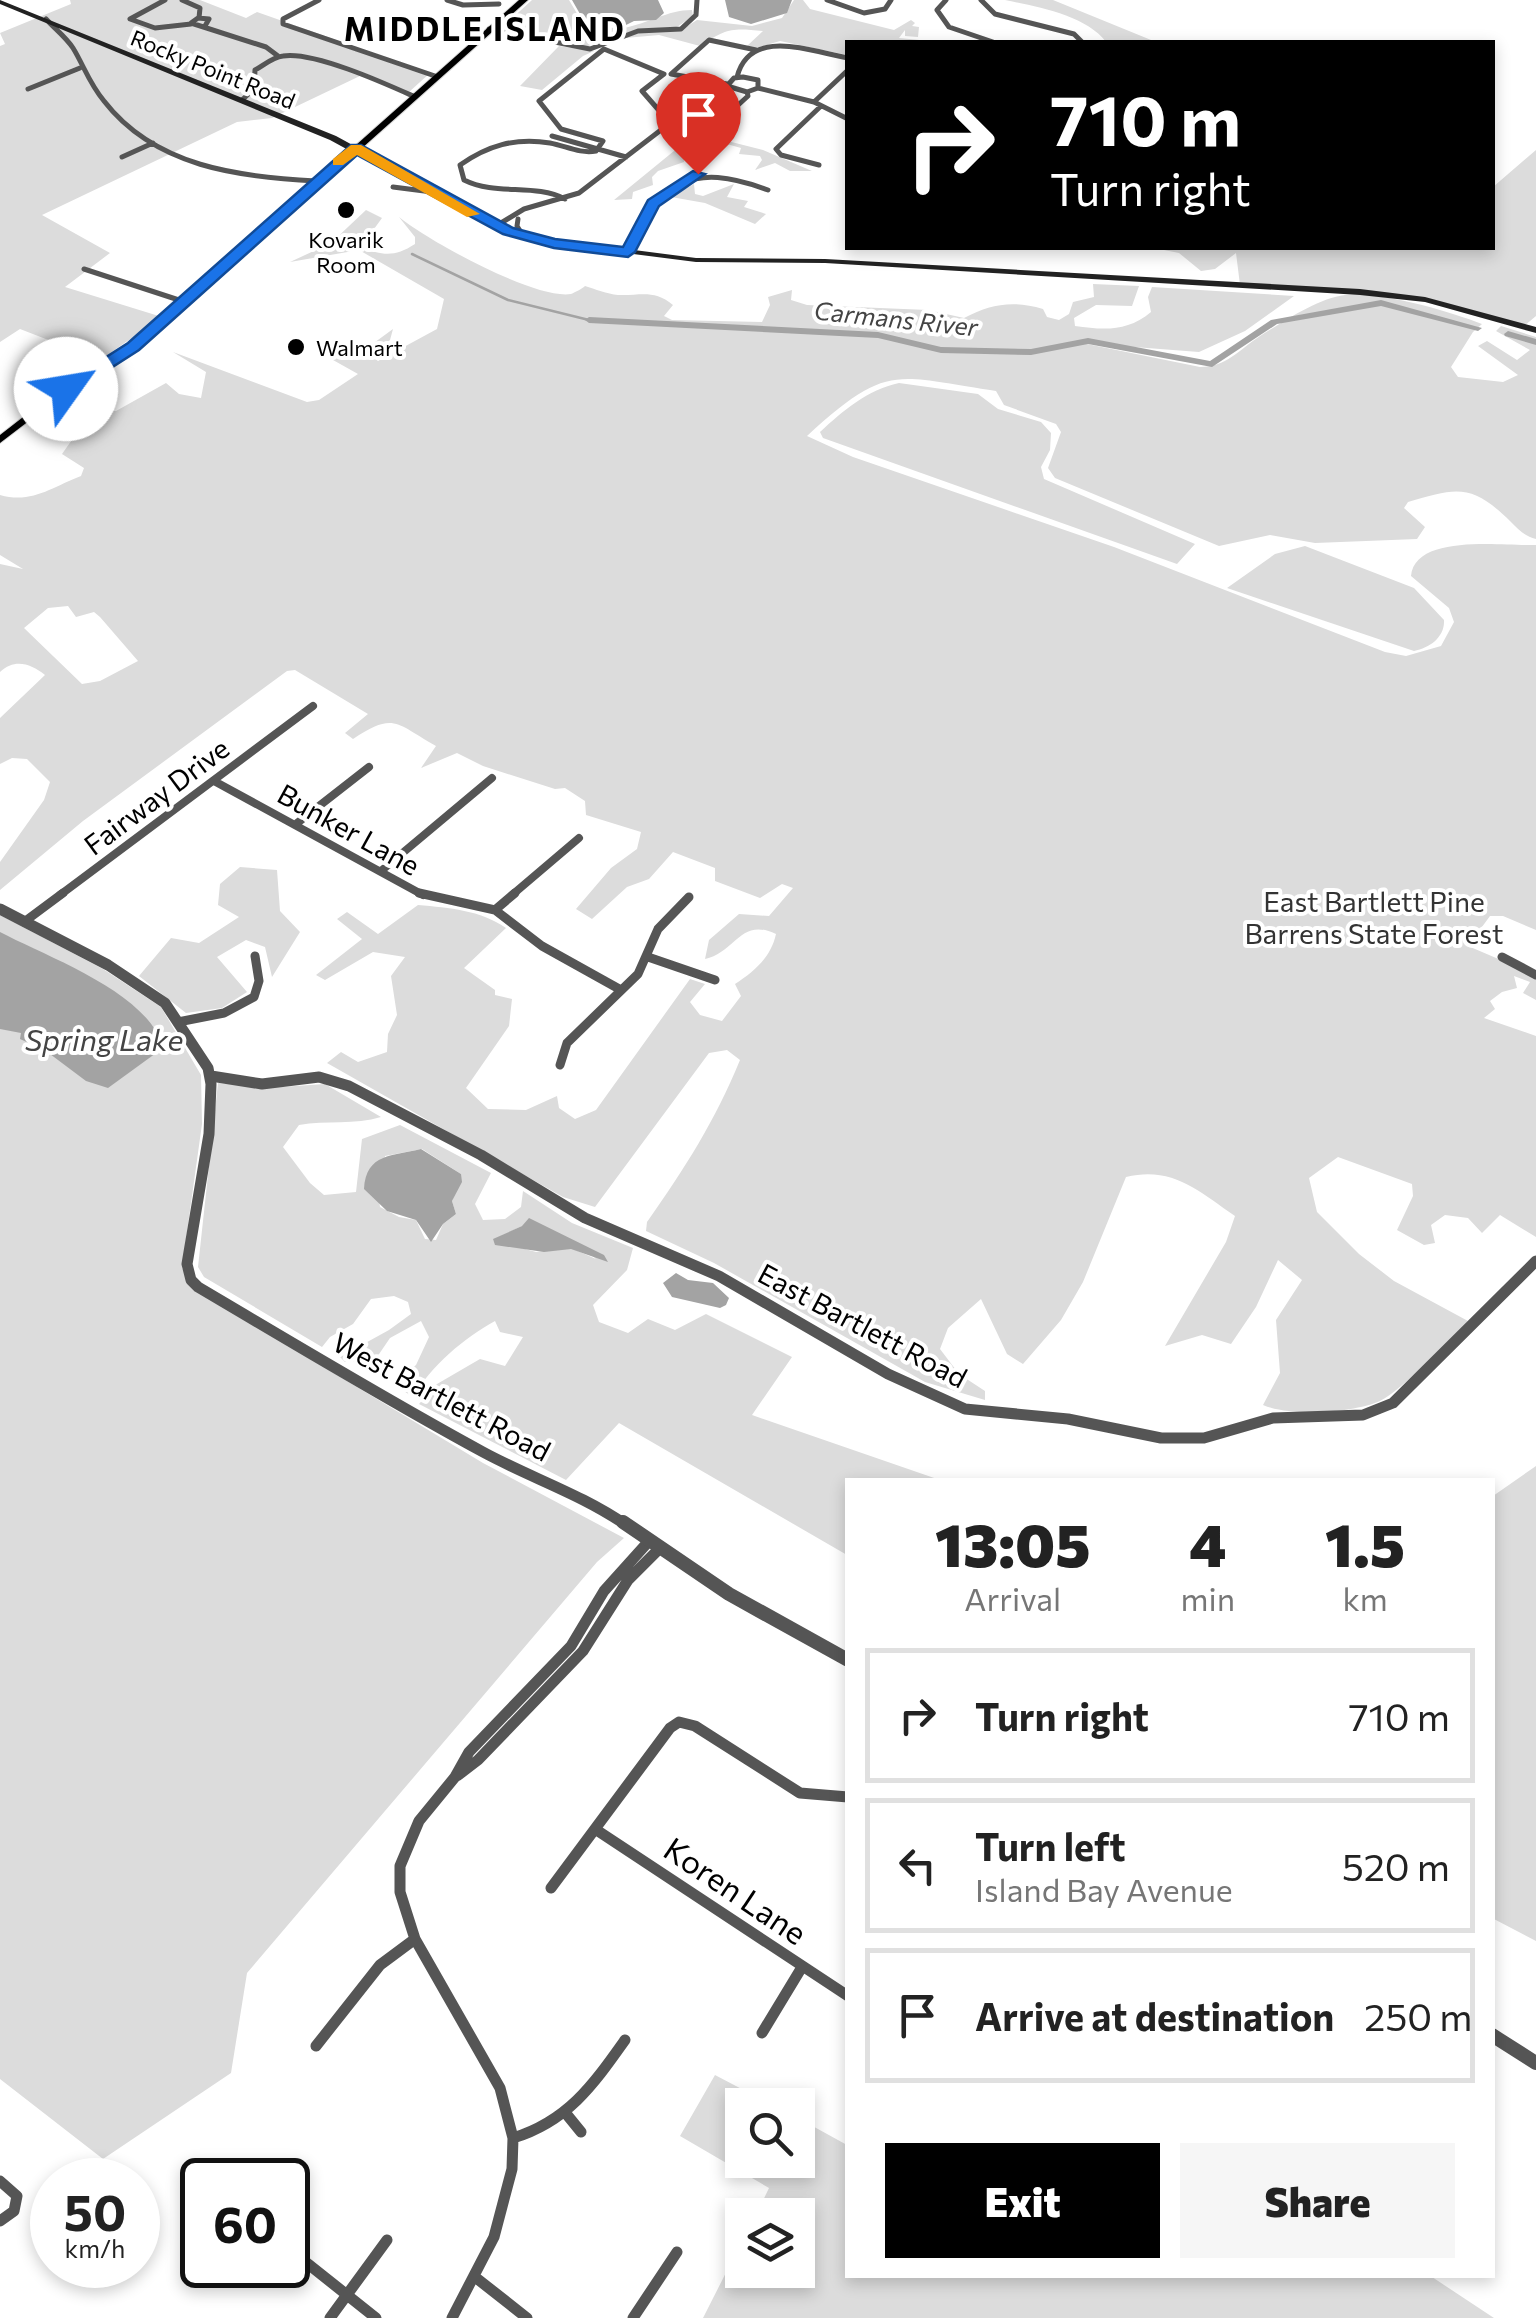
<!DOCTYPE html>
<style>
:root{--surface:#fff;--page:#f6f6f6;--text:#222;--muted:#767676;--line:#e0e0e0;--accent:#000}
body{margin:0;font-family:Commissioner,sans-serif;background:var(--page);color:var(--text);height:100vh;display:flex;flex-direction:column;font-size:38px;white-space:nowrap}
*{box-sizing:border-box;margin:0}
p{font-size:32px;color:var(--muted)}
.icon{flex:none;width:55px;height:55px;fill:none;stroke:currentColor;stroke-width:2;stroke-linecap:round;stroke-linejoin:round}
.map{position:relative;flex:1;overflow:hidden}
.panel{position:absolute;left:845px;top:1478px;width:650px;height:800px;display:flex;flex-direction:column;background:var(--surface);border-radius:0px;box-shadow:0 5px 15px #0003}
.panel>*{flex:none}
.guide{position:absolute;left:845px;top:40px;width:650px;height:210px;border-radius:0px;box-shadow:0 5px 15px #0003;background:#000;color:#fff;overflow:hidden}
.controls{position:absolute;left:725px;top:2088px;display:grid;gap:20px}
.controls a{display:grid;place-items:center;width:90px;height:90px;border-radius:0px;background:var(--surface);box-shadow:0 5px 15px #0003;font-size:50px}
.speed{position:absolute;left:30px;top:2158px;display:flex;gap:20px;font-size:50px;font-weight:700;text-align:center}
.speed>*{display:grid;place-content:center;width:130px;height:130px;border-radius:50%;background:var(--surface);box-shadow:0 5px 15px #0003;line-height:1}
.speed small{font-size:25px;font-weight:400}
.speed .limit{border:5px solid #111;border-radius:15px;background:#fff;color:#111}
.pin{position:absolute;display:grid;place-items:center;width:85px;height:85px;color:#fff;margin:-102px -42px;border-radius:50% 50% 50% 0;rotate:-45deg;box-shadow:0 0 10px #0007}
.pin .icon{rotate:45deg}
.me{position:absolute;width:110px;margin:-55px;rotate:58deg;stroke-linejoin:round;filter:drop-shadow(0 0 8px #0008)}
.turn{display:flex;align-items:center;gap:35px;height:210px;padding:0 40px;font-size:45px}
.turn .icon{width:130px;height:130px;stroke-width:2.5}
.turn b{display:block;font-size:70px;line-height:85px}
.eta{display:flex;justify-content:space-evenly;align-items:center;height:170px;text-align:center}
.eta b{font-size:60px;font-weight:800;line-height:70px}
.button{display:flex;gap:20px;margin-top:auto;padding:20px 40px}
.button a{flex:1;height:115px;border-radius:0px;background:var(--accent);color:#fff;font-size:40px;font-weight:800;line-height:115px;text-align:center}
.button a+a{background:var(--page);color:var(--text)}
ul{padding:0;list-style:none}
li{display:flex;align-items:center;gap:30px;height:135px;margin:0 20px 15px;padding:0 20px;border:5px solid var(--line);border-radius:0px}
li div{flex:1}
li b{display:block;font-size:38px}
li em{font-style:normal}
.map>svg:first-child{display:block}
</style>
<div class="map">
<svg width="1536" height="2318" viewBox="0 0 1536 2318">
<rect width="100%" height="100%" fill="#fff"/>
<path fill="#dcdcdc" fill-rule="evenodd" d="M70,0h130l46,18 11,-6 173,61 -21,19 -47,-17 -90,43 -35,4 -195,93 68,38 -45,34 97,30 -62,43 -80,-31 -20,13v-296l5,-2 -5,-11 71,-29z
M532,0h37l13,22c12,1 30,8 41,6 25,-4 44,-18 69,-18l1,6 -19,13 -31,3 38,-2 16,-10 55,6 30,-8 12,-18h9l7,9 84,21 17,-10 4,3 -3,3 7,1 -1,10 -13,-1v-6l-6,8 41,4h-92l-1,13 -67,-14 -24,7 -9,-2 16,-15c-31,-3 -36,-3 -63,15l-41,-11 -34,3 5,-6 -45,15 -70,-15 -8,-9z
M1005,0h48l103,42h-50c-20,-27 -69,-35 -101,-42z
M559,46l35,5 -11,5 -41,34 -22,-4z
M696,133l67,17 49,21h-22l-15,-8 -20,7 7,-10 -2,-4 -21,-2 2,-6 -25,-7 -31,12 -1,9 -26,9 -6,6 1,8 -20,7 -1,7 -18,1z
M1536,150v166l-12,10 -99,-26 -40,-6 -145,-9 -4,-32 -21,16 -14,2 -22,-18 -15,-3 328,-2 1,-61z
M694,184l1,10 8,2 31,-12 -7,13 21,4 -4,6 22,7 -11,10 -50,-21 -34,-6z
M366,210l16,8 -21,29c22,9 34,10 54,-3v-7l-16,-20c28,23 136,83 172,77 3,-1 12,-6 14,-8 10,3 22,8 33,9 22,1 36,-6 55,10l-9,11 8,4 90,2 8,-17 -2,-8 24,-7 -1,10 16,5 121,5 36,8c26,-14 49,-18 79,-9l4,8 12,3 10,-6 4,-12 21,-5 -1,-13 46,2 -7,20 -36,-1 -22,13 1,8c29,4 52,6 76,-14l-3,-15 4,-10 142,9 -49,35 -46,21 -117,-9 118,24c26,0 39,-17 60,-31 23,-14 58,-38 85,-41 35,-4 104,16 137,29l-9,8 -22,35 7,10 45,5 15,-7 -40,-29 9,-5 30,19 13,-10 -34,-19 5,-5 35,11v202c-12,-3 -17,-9 -26,-18 -38,-37 -52,-34 -102,-19l-4,6 21,19 -8,12 -102,4 -45,-8 -51,11 -164,-68 -7,-10 13,-36 -5,-8 -52,-19 -8,-14c-102,-15 -108,-29 -189,45l46,21 261,90 271,105 21,4 35,-10 13,-24 -5,-14 -38,-32c4,-43 93,-30 125,-31v385l-33,-14h-13l-22,30 68,29v25l-13,-7 7,-11 -16,-6 3,12 -15,4 -12,9 5,8 -11,9 52,18v201l-36,-22 -18,18 -14,-15 -23,-3 -14,10 4,18 -11,2 -27,-15 16,-34 -1,-12 -74,-27 -29,21 8,34 42,42 35,27 74,40c-18,19 -66,69 -88,80 -27,12 -90,16 -117,4l17,-32 -4,-53 26,-40 -24,-20 -22,47 -25,37 -29,-9 -37,11 61,-104 9,-26c-37,-25 -62,-50 -109,-39l-43,105 -22,38 -38,44 -16,-10 -26,-55 -33,29 -8,21 19,25 26,17v9l-60,-18 -211,-119 -68,-32 1,-9c38,-54 68,-101 93,-162l-13,-10 -18,3 -114,154 -32,-10 -236,-134 14,-11 17,10 29,-10 1,-18 9,-19 -6,-39 14,-19 -32,-5 -48,28 -9,-5 46,-36 -25,-20 10,-7 31,22 40,-29c32,3 62,5 88,23l-42,40 31,22v5l17,4 -3,27 -43,62 22,21 38,1 31,-14 2,12 16,11 21,-9 94,-131 15,5 -15,18 10,13 22,6 19,-25 -6,-12c20,-13 36,-27 41,-50 -36,-17 -40,18 -71,25l4,-19 30,-26 30,2 24,-28 -11,-4 -22,14 -45,-17v-13l-42,-16 -24,27 -22,8 -35,32 -16,-10 35,-41 26,-19 4,-17 -55,-17 -1,-14 -20,-13 -10,1 -72,-23 -26,-13 -36,15 15,-22c-40,-22 -41,-35 -83,-7l-8,-6 23,-19 -73,-44 -8,1 -204,150 -83,69v-28l44,-62 6,-18 -23,-23 -15,-1 -12,6v-46l45,-43c-14,-11 -30,-17 -45,-3v-108l23,5 -23,-14v-60c32,9 52,-8 81,-19l3,-8 -22,-14 19,-27 -21,-11 9,-6 47,1 50,-28 13,11 22,4 5,-26 -33,-20 134,50 12,-2 39,-26 -25,-14 6,-6 28,-6 26,-19 -3,11 -18,16 6,5 59,-32 7,-30 -85,-49 -69,12 41,-19zM68,606l8,11 18,-5 6,5 38,44 -38,20 -18,3 -58,-56 24,-20z
M899,383l79,11 20,15 43,13 10,11 -1,17 -9,17 3,12 151,65 -18,20 -354,-126 -3,-6c24,-22 47,-42 79,-49z
M1305,546l109,42 30,32c1,17 -14,28 -30,31l-187,-63 48,-34z
M240,867l37,3 3,41 20,21 -28,45 -7,-30 -19,-7 -29,17 30,35 -25,16 -36,5 -47,-37 32,-38 28,5 40,-26 -21,-12 2,-21z
M0,915l103,54 58,38 40,68 1,49 -20,144 14,22 287,173 141,75 -27,24 -350,411 -16,100 -128,86 -103,-80z
M218,1083l63,4 44,-3 56,33c-26,8 -55,3 -82,8l-16,22 27,36 14,12 32,-3 6,-53 38,-14 91,48 -16,31 8,16 22,-1 16,-12 2,-16 49,32 61,25 -6,22 -34,35 6,17 29,11 20,-14 27,11 31,-16 86,43 -40,58 188,65h-92l-1,75 -228,-132 -53,57 -147,-76 18,-20 43,-25 25,7 18,-29 -23,-5 -5,-11c-30,16 -65,46 -82,76l-20,-13 23,-19 13,-28 -8,-16 -31,17 -15,22 -30,2 -5,-5 49,-27 22,-16 -3,-12 -14,-6 -23,3 -18,25 -23,13 -8,10 -118,-70 -6,-10zM422,1149l39,25 -9,27 4,13 -13,10 -7,16 -11,-1 -9,-19 -17,-3 -19,-10 -1,-7 6,-44zM538,1225l43,20 15,14 -25,-11 -35,4 -43,-12 29,-14z
M1536,1466v475l-44,-23 1,-422z
M715,2075l57,30h-30v55h56v-42l49,27 1,130h581l65,43h-791l39,-77v29h56v-55h-42l13,-27 -89,-52z"/>
<path fill="#a3a3a3" d="M572,0h86l6,13 -8,7 -22,1 -12,6 -38,-6z
M725,0h67l-5,13 -36,11 -22,-7z
M0,932c47,25 150,61 163,116l-55,40 -22,-7 -40,-30 -26,-12 1,-6 -21,-4z
M421,1149l40,25 1,8 -10,19 4,13 -13,10 -12,18 -15,-22 -29,-9 -23,-22c2,-36 29,-33 57,-40z
M529,1218l75,37 4,7 -37,-13 -27,3 -49,-7 -2,-6 29,-13z
M676,1273l12,7 25,3 16,15 -3,7 -6,3 -48,-11 -9,-14z"/>
<g fill="none" stroke-linecap="round" stroke-linejoin="round">
<path stroke="#a3a3a3" stroke-width="2.5" d="M412,254l96,46 81,20"/>
<path fill="#a3a3a3" fill-rule="evenodd" d="M1381,300l101,28 -4,3 -97,-25 -104,18 -65,43 -124,-23 -57,11 -90,-2 -63,-15 -289,-15 -4,-3 4,-3 289,15 63,15 90,2 57,-11 122,23 61,-41z
M1508,331l28,8v6l-31,-9 -1,-2z"/>
<defs>
<path id="primary" d="M519,0h9l-373,333 -104,71 -51,39v-8l45,-35 104,-71z"/>
</defs>
<use href="#primary" stroke="#dbdbdb" stroke-width="2"/>
<path stroke="#555" stroke-width="5" d="M165,0l-35,19 25,9 36,-4
M182,0l18,8 -1,10
M319,0l-36,19v5l152,52
M447,0l16,5 36,-1
M827,0l37,13 21,-4 6,-9
M946,0l-9,10 12,17 44,15
M981,0l14,14 79,20 8,8
M46,19c8,9 20,18 27,29 11,18 16,35 31,53 51,66 135,76 212,80
M205,26l4,-7 -11,-1 -7,5 75,24 12,9
M489,29l101,20 48,-18 43,-2 15,-14 1,-15
M737,77c13,-51 75,-25 111,-19
M743,77l15,3v8l-11,4 -20,-6 7,-8z
M727,84l-56,-10 38,-34 47,10
M758,88l56,14 34,17
M28,89l52,-21
M242,100l12,-11 1,-19c9,-5 18,-13 28,-14 30,-5 101,27 130,40
M814,102l34,-32
M713,128l35,-32 -1,-4
M552,136l74,21
M122,157l31,-14
M819,165l-38,-10 -5,-6 45,-43
M393,187l39,5
M565,199c-30,-16 -69,-3 -101,-19l-4,-15c27,-19 55,-28 90,-22 16,3 30,11 46,8l7,-10 -42,-12 -22,-28 65,-52 60,25 -22,17 28,32
M518,219l-1,7 7,11
M496,226l28,-17 55,-16 91,-70 40,-10 20,-18
M627,252c39,-70 61,-91 141,-62
M84,269l101,33"/>
<path stroke="#555" stroke-width="8" d="M214,781l209,114
M296,824l73,-57
M381,871l111,-93
M60,895l253,-189
M512,895l67,-57"/>
<path stroke="#555" stroke-width="9" d="M419,893l76,17 47,36 79,44
M495,910l20,-17
M24,922l39,-29
M648,957l67,23
M1502,957l34,18
M178,1022l46,-9 30,-16 5,-16 -4,-25
M560,1065l7,-22 71,-69 20,-45 31,-32"/>
<path stroke="#555" stroke-width="11" d="M457,1776l21,-16 105,-109 45,-71 32,-32
M595,1829l253,167
M551,1888l119,-160 9,-6 16,4 105,67 48,4
M762,2033l40,-66
M316,2046l64,-81 35,-26
M568,2116l13,16
M513,2138c55,-17 80,-53 112,-98
M0,2181l17,15 -3,15 -14,10
M288,2248l88,70
M475,2277l52,41
M330,2318l57,-78
M452,2318l42,-81 18,-68 1,-31 -13,-50 -85,-149 -15,-47v-26l19,-45 36,-44 14,-25 102,-106 33,-55 45,-50
M633,2318l44,-66"/>
<path stroke="#555" stroke-width="11" d="M0,909l108,56 57,38 43,65 3,16 -2,50 -22,130 4,16 7,7c95,56 189,113 285,165 48,26 98,42 143,73
M211,1076l51,8 57,-7 30,9 132,69 104,63 134,58 169,98 77,35 103,10 93,19h43l69,-20 90,-3 30,-12 143,-142"/>
<path stroke="#555" stroke-width="14" d="M623,1522l106,72 119,66
M1492,2035l44,28"/>
<path fill="#222" fill-rule="evenodd" d="M0,0l336,136 143,78 62,24 155,20 129,1 535,30 65,8 111,30v6l-111,-31 -65,-7 -535,-32 -129,-1 -157,-20 -66,-24 -143,-78 -330,-136z"/>
<use href="#primary" fill="#000" fill-rule="evenodd"/>
</g>
<path fill="#1a73e8" stroke="#114b97" stroke-width="2.5" d="M351,145h10l152,83 42,11 68,8 25,-47 45,-29 12,3 -46,32 -24,46 -7,5 -74,-9 -51,-14 -146,-79 -218,195 -67,43h-11v-7l67,-43z"/>
<path fill="#f59e0b" d="M351,145h10l119,69 -13,3 -110,-62 -14,10h-10v-6z"/>
<g fill="#000" stroke="#fff" stroke-width="4">
<circle cx="346" cy="210" r="10"/>
<circle cx="296" cy="347" r="10"/>
</g>
<g text-anchor="middle" dominant-baseline="central" stroke-width="8" stroke-linejoin="round" paint-order="stroke">
<g font-size="22" fill="#000" stroke="#fff">
<text transform="translate(213 69) rotate(22)">Rocky Point Road</text>
</g>
<g font-size="22" fill="#000" stroke="#fff">
<text x="346" y="239">Kovarik<tspan x="346" dy="25">Room</tspan></text>
<text x="316" y="347" text-anchor="start">Walmart</text>
</g>
<g font-size="25" font-style="italic" fill="#444" stroke="#fff">
<text transform="translate(896 318) rotate(6)">Carmans River</text>
</g>
<g font-size="28" fill="#000" stroke="#fff">
<text transform="translate(156 796) rotate(-37)">Fairway Drive</text>
<text transform="translate(349 829) rotate(29)">Bunker Lane</text>
<text transform="translate(863 1325) rotate(28)">East Bartlett Road</text>
<text transform="translate(442 1396) rotate(28)">West Bartlett Road</text>
</g>
<g font-size="28" fill="#333" stroke="#fff">
<text x="1374" y="901">East Bartlett Pine<tspan x="1374" dy="32">Barrens State Forest</tspan></text>
</g>
<g font-size="30" font-style="italic" fill="#444" stroke="#fff">
<text x="104" y="1038">Spring Lake</text>
</g>
<g font-size="32" font-weight="bold" letter-spacing="2.5" fill="#000" stroke="#fff">
<text x="485" y="28">MIDDLE ISLAND</text>
</g>
<g font-size="32" fill="#000" stroke="#fff">
<text transform="translate(736 1890) rotate(34)">Koren Lane</text>
</g>
</g>
</svg>
<div class="controls">
<a><svg class="icon" aria-label="search" viewBox="0 0 24 24"><circle cx="10" cy="10" r="6"/><path d="M15 15l6 6"/></svg></a>
<a><svg class="icon" aria-label="layers" viewBox="0 0 24 24"><path d="M12 4l9 5-9 5-9-5zM3 14l9 5 9-5"/></svg></a>
</div>
<div class="speed"><div>50<small>km/h</small></div><div class="limit">60</div></div>
<div class="pin" style="left:698px;top:174px;background:#d93025"><svg class="icon" aria-label="arrive" viewBox="0 0 24 24"><path d="M6 21V4h12l-3 4 3 4H6"/></svg></div>
<svg class="me" style="left:66px;top:389px" viewBox="-20 -20 40 40"><circle r="19" fill="#fff"/><path d="M0-13L10 11 0 6-10 11z" fill="#1a73e8"/></svg>
<div class="guide">
<div class="turn"><svg class="icon" aria-label="right" viewBox="0 0 24 24"><path d="M7 20v-9h11M14 6l5 5-5 5"/></svg><div><b>710 m</b>Turn right</div></div>
</div>
<section class="panel">
<div class="eta">
<div><b>13:05</b><p>Arrival</p></div>
<div><b>4</b><p>min</p></div>
<div><b>1.5</b><p>km</p></div>
</div>
<ul>
<li><svg class="icon" aria-label="right" viewBox="0 0 24 24"><path d="M7 20v-9h11M14 6l5 5-5 5"/></svg><div><b>Turn right</b></div><em>710 m</em></li>
<li><svg class="icon" aria-label="left" viewBox="0 0 24 24"><path d="M17 20v-9H6M10 6l-5 5 5 5"/></svg><div><b>Turn left</b><p>Island Bay Avenue</p></div><em>520 m</em></li>
<li><svg class="icon" aria-label="arrive" viewBox="0 0 24 24"><path d="M6 21V4h12l-3 4 3 4H6"/></svg><div><b>Arrive at destination</b></div><em>250 m</em></li>
</ul>
<div class="button"><a>Exit</a><a>Share</a></div>
</section>
</div>
